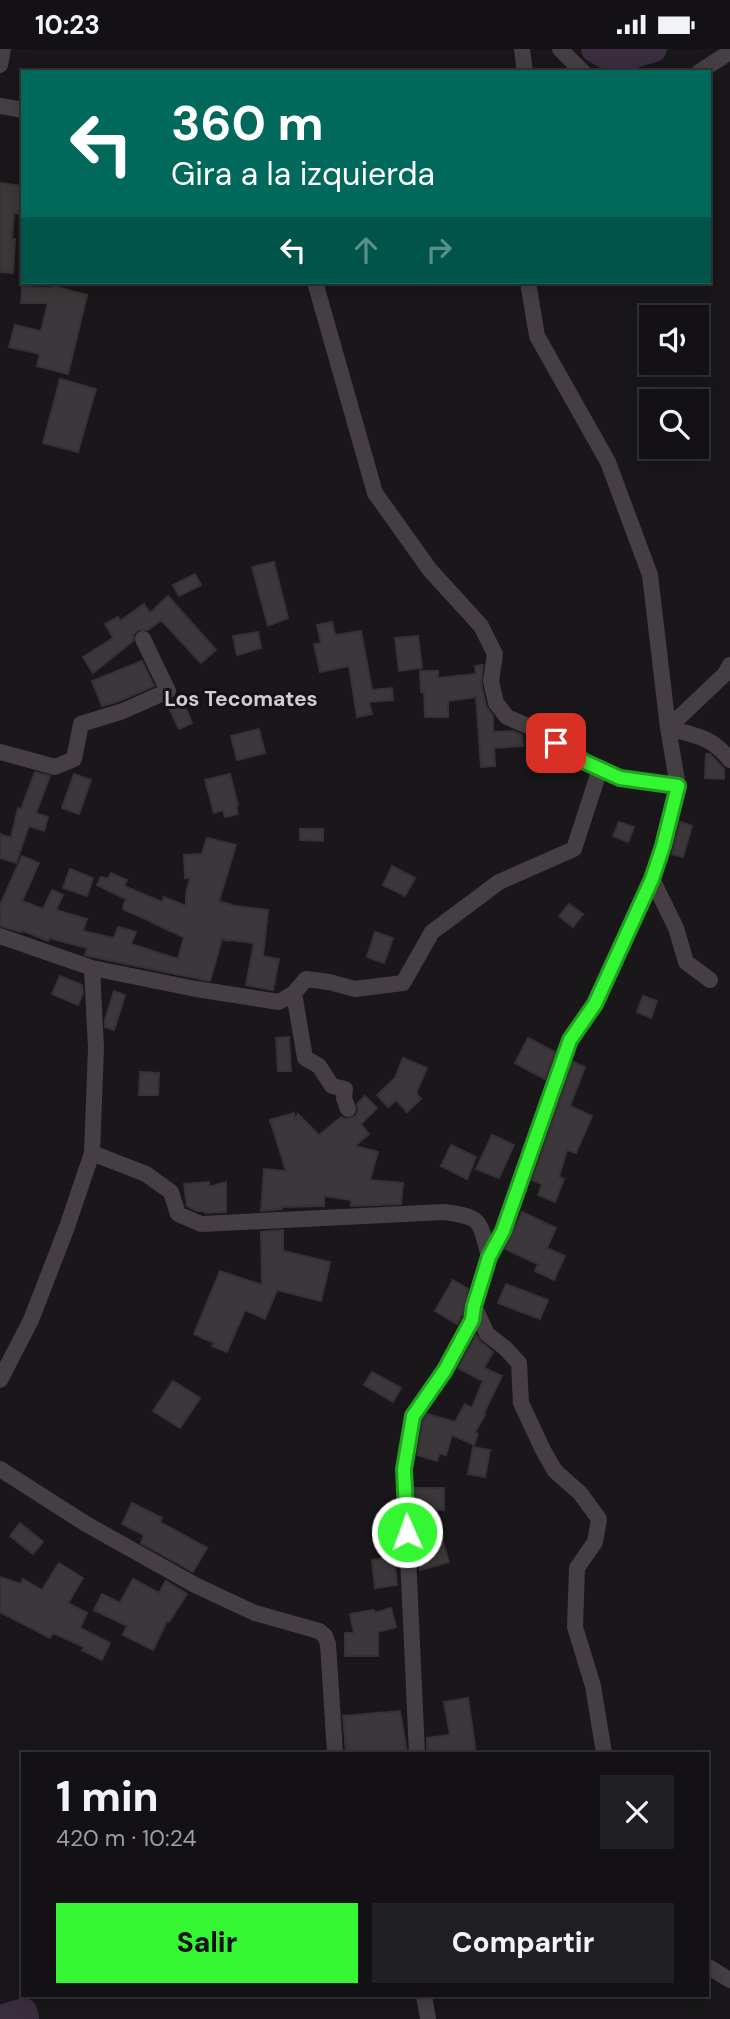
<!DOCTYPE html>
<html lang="es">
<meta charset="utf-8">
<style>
:root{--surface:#131113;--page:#201f21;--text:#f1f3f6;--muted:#9d9da0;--line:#323133;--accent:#35f633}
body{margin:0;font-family:"DM Sans",sans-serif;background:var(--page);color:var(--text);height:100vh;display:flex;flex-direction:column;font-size:26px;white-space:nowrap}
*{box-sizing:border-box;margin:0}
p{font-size:23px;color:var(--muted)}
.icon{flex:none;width:38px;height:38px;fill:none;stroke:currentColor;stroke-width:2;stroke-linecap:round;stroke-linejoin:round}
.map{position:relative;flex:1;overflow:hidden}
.details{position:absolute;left:21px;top:1703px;width:688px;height:245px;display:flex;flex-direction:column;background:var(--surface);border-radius:0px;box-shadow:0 4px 18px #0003,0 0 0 2px var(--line)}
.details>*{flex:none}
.guide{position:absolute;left:21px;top:21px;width:690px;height:214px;border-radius:0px;box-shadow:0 4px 18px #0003,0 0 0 2px var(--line);background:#00695c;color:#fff;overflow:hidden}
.tools{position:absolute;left:639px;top:256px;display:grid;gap:14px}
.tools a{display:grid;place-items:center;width:70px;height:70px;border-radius:0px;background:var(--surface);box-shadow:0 4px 18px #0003,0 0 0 2px var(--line);font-size:35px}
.pin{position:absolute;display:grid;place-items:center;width:60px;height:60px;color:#fff;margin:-30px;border-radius:14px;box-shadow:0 4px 10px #0006}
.me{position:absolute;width:77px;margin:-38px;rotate:358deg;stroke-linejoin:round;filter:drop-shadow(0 0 5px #0008)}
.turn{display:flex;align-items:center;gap:24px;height:147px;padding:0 35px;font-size:32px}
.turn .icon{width:91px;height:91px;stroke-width:2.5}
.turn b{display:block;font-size:49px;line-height:60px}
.lanes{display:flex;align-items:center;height:66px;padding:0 35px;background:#0003;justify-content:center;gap:35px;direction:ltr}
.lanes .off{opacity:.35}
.round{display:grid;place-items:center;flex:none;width:74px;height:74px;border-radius:0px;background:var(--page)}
.headline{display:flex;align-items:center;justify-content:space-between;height:119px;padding:0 35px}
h1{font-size:42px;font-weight:800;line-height:52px}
.primary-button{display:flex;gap:14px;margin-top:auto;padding:14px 35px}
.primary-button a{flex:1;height:80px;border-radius:0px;background:var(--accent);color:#111;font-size:28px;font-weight:800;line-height:80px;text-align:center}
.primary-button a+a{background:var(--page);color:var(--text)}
.status{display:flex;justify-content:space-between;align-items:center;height:49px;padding:0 35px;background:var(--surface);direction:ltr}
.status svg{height:19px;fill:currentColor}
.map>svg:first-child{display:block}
</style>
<div class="status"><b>10:23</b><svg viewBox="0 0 49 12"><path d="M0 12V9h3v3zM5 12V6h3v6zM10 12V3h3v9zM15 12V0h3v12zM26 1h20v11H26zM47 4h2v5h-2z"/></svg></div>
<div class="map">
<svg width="730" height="1970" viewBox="0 0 730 1970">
<rect width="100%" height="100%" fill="#191719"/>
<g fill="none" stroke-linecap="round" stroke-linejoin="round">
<path stroke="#3a2d3e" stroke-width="26" d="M594,0l20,12 40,-12
M0,1969l24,-7 2,8"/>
</g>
<path fill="#3b373a" stroke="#353134" stroke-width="2" d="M0,134l23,3 -2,28 -7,-1 -2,26h3l-2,34 -13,-1z
M53,237l34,9 -19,79 -31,-8 3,-12 -31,-7 6,-22 26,6 7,-28h-27l1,-16 30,1z
M60,330l36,10 -18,63 -35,-9z
M274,513l14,56 -20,8 -16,-59z
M195,525l6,11 -22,11 -6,-11z
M168,547l48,54 -15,13 -40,-43 -13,10h-10l-4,4 -1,7 -40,32 -10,-16 30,-19 -8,-14 13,-7 2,4 24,-17 6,9z
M332,573l3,13 26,-4 11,59 20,-2 1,12 -24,2 3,12 -15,3 -8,-51 -29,6 -6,-28 7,-1 -4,-18z
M258,583l3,16 -24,7 -4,-19z
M418,587l4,32 -23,3 -4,-33z
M142,612l12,25 -35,15 -17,5 -10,-25z
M483,616l-2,18 5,23 7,10v16l20,-1 9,4 1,11 -29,2 1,18 -14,1 -5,-70 -28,4v16h-23l-1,-25h-3l-1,-21h18v7l38,-4 -1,-8z
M183,653l9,21 -13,6 -10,-21z
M259,680l6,24 -28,7 -6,-24z
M706,705h4l14,15v10l-19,-1z
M35,723l15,4 -14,37 12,4 -4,14 -15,-5 -13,37 -16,-5v-24l11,4 7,-30 3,1z
M74,725l17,6 -12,34 -17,-6z
M230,725l8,31h-2l2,9 -13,3 -2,-7 -9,3 -9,-33z
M619,773l15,5 -6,15 -15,-6z
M680,773l12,4 -9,31 -11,-3z
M300,780h23v12l-23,-1z
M207,789l29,7 -17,56 16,5 33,4 -5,46 16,3 -6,31 -27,-5 8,-42 -24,-3 -1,1 -7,-2 -12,42 -122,-25 -3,-1 2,-7 -38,-10 -1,3 -27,-11v2l-21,-6v-21l22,-49 17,7 -17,38 21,8 9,-19 11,5 -7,15 31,9 -4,12 31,7 4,-11 18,5 -5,12 47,15 6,-22 -33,-15v-1l-27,-11 -1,-2 3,-9 -29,-14 4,-8 7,2 3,-6 16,7 -3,6 38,16 2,-5 22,9v-12l4,-17 -5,1 -1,-23 18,-1z
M392,817l23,12 -10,18 -22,-11z
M70,820l23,9 -6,18 -24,-8z
M569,855l14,10 -10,13 -14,-11z
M375,883l18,6 -9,25 -17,-6z
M60,927l22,9 1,8 -5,12 -26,-11z
M114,942l11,4 -11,35 -9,-3v-7z
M643,947l14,5 -6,17 -14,-6z
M289,988l2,34h-13l-2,-33z
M528,989l27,14 -10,27 -30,-16z
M403,1009l24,10 -11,25 5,6 -14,13 -11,-12 -8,7 -11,-12 18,-17z
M573,1013l12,5 -15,39 22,10 -16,37 -9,-3 -8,27 5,2 -9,23 -17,-7 4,-11 -10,-4z
M140,1023l19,1 -1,22h-19z
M365,1047l12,12 -16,16 8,10 -14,12 23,6 -8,28 33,3 -2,21 -50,2v-6l-27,-4v10l-42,1v2l-21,2 3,-42 22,2 -16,-51 24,-7 1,7 3,-6 21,21 22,-18 6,2 9,-3 2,-6 -1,-6z
M492,1086l22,10 -15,33 -23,-9z
M451,1096l25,12 -9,22 -26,-13z
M209,1133v5l17,-5v30l-21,1v-2h-8l-10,-5 -3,-22z
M522,1163l34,16 -9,20 18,8 -11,24 -19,-9 3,-7 -33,-15z
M283,1181v21l47,11 -9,39 -44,-11 -12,29 -20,-9 -18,42 -15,-6 2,-3 -20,-9 26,-63 42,14 -1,-53z
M453,1231l15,9 -6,26 -5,9 -22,-13z
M506,1235l42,16 -8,19 -42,-16z
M476,1286l5,7 12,10 -9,16 18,8 -19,39h2l-10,17 3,2 -4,11 -22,-10 -6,20 -7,-2 -2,8 -20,-6 6,-35 4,-6 28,8 10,-18 7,4 11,-27 -25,-13z
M372,1323l29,16 -8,14 -29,-17z
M173,1332l27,17 -20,30 -27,-17z
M473,1398l17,3 -5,27 -17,-3z
M415,1439h29v22l-28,-1z
M132,1454l30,15 -2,4 47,26 -14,24 -52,-29 3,-8 -22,-11z
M419,1468l8,30 16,-5 6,20 -29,8 -3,-52z
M20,1474l23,19 -10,12 -23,-18z
M394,1508l3,28 -22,3 -3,-28z
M59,1514l24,15 -15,25 19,10 -7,15 30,15 -8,17 -20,-10 2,-3 -31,-14 -3,5 -50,-26v-35l21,7 2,-5 19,11z
M133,1530l26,14 7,-12 21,13 -18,28 -2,-1 -14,29 -30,-15 4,-9 -33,-16 8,-16 18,9z
M391,1559l5,19 -18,5v24h-33v-23h9l-4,-19 24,-4 1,3z
M468,1649l8,55h-49v-15l23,-3 -6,-33z
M400,1662l7,42h-61l-3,-37z"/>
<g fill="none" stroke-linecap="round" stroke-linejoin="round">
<path stroke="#453f44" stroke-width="16" d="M522,0l3,23
M560,0l23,23
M0,16l3,-16
M699,23l31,-20
M0,57l23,4
M315,233l60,211 55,77 51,56 14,28 -4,27 5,22 11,14 28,12 50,33 35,16 58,8
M668,679l57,-54 5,-9
M668,679c28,8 43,8 62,32
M0,703l55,15 19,-8 7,-35 42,-13 45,-20 -25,-52
M652,830l24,49 10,34 24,18
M0,887l92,32 104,21 83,13 15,-9 12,-14 23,3 26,7 48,-6 29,-51 67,-50 75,-33 26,-80
M294,944l11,65 14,8 13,20 13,3 -1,9 4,11
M92,1104l54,21 25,18 7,22 23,10 243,-12c39,5 35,8 45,45
M474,1257l13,28 18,14 14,15 2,40 22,47 12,21 25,22 19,26 -4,23 -18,26 -2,59 18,59 11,67
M0,1331l31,-60 36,-93 25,-74 4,-105 -4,-80
M0,1420l86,55 109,61 60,28 64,18 6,5 3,8 7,109
M417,1704l-13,-284 9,-53 32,-46 27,-50 2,-14 15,-49 14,-26 67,-191 25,-36 57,-125 11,-33 15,-60 -10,-58 -18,-153 -42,-113 -71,-126 -9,-54
M707,1917l23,14
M424,1946l4,24"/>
</g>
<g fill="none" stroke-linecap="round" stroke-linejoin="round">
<defs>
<path id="route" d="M407,1483l-3,-63 9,-53 32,-46 27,-50 2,-14 15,-49 14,-26 67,-191 25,-36 57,-125 11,-33 15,-60 -58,-8 -35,-16 -29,-19"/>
</defs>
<use href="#route" stroke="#22a021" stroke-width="18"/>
<use href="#route" stroke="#35f633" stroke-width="12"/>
</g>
<g text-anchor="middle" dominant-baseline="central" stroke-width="6" stroke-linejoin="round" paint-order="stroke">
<g font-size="21" font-weight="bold" fill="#d5cad5" stroke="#141214">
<text x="241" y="650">Los Tecomates</text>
</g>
</g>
</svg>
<div class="tools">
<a><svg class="icon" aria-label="sound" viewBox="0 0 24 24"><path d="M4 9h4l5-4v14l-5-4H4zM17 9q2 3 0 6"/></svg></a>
<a><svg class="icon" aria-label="search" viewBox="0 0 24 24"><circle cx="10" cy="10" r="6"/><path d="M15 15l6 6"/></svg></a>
</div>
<div class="pin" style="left:556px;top:694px;background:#d93025"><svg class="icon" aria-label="arrive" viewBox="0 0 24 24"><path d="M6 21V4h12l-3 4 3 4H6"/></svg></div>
<svg class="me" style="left:407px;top:1483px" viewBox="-20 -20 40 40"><circle r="17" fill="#35f633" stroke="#fff" stroke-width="3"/><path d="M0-11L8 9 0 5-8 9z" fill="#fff"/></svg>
<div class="guide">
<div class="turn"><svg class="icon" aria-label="left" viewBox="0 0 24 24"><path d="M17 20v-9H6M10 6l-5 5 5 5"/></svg><div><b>360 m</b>Gira a la izquierda</div></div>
<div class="lanes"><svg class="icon" aria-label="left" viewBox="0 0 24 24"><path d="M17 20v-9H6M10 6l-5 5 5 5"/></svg><svg class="icon off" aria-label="ahead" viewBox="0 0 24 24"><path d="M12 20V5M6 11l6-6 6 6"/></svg><svg class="icon off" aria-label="right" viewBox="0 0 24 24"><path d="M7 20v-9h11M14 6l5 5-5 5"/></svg></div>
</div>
<section class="details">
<div class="headline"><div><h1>1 min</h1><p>420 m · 10:24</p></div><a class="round"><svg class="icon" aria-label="close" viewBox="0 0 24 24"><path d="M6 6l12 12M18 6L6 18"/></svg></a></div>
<div class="primary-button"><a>Salir</a><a>Compartir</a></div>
</section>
</div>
